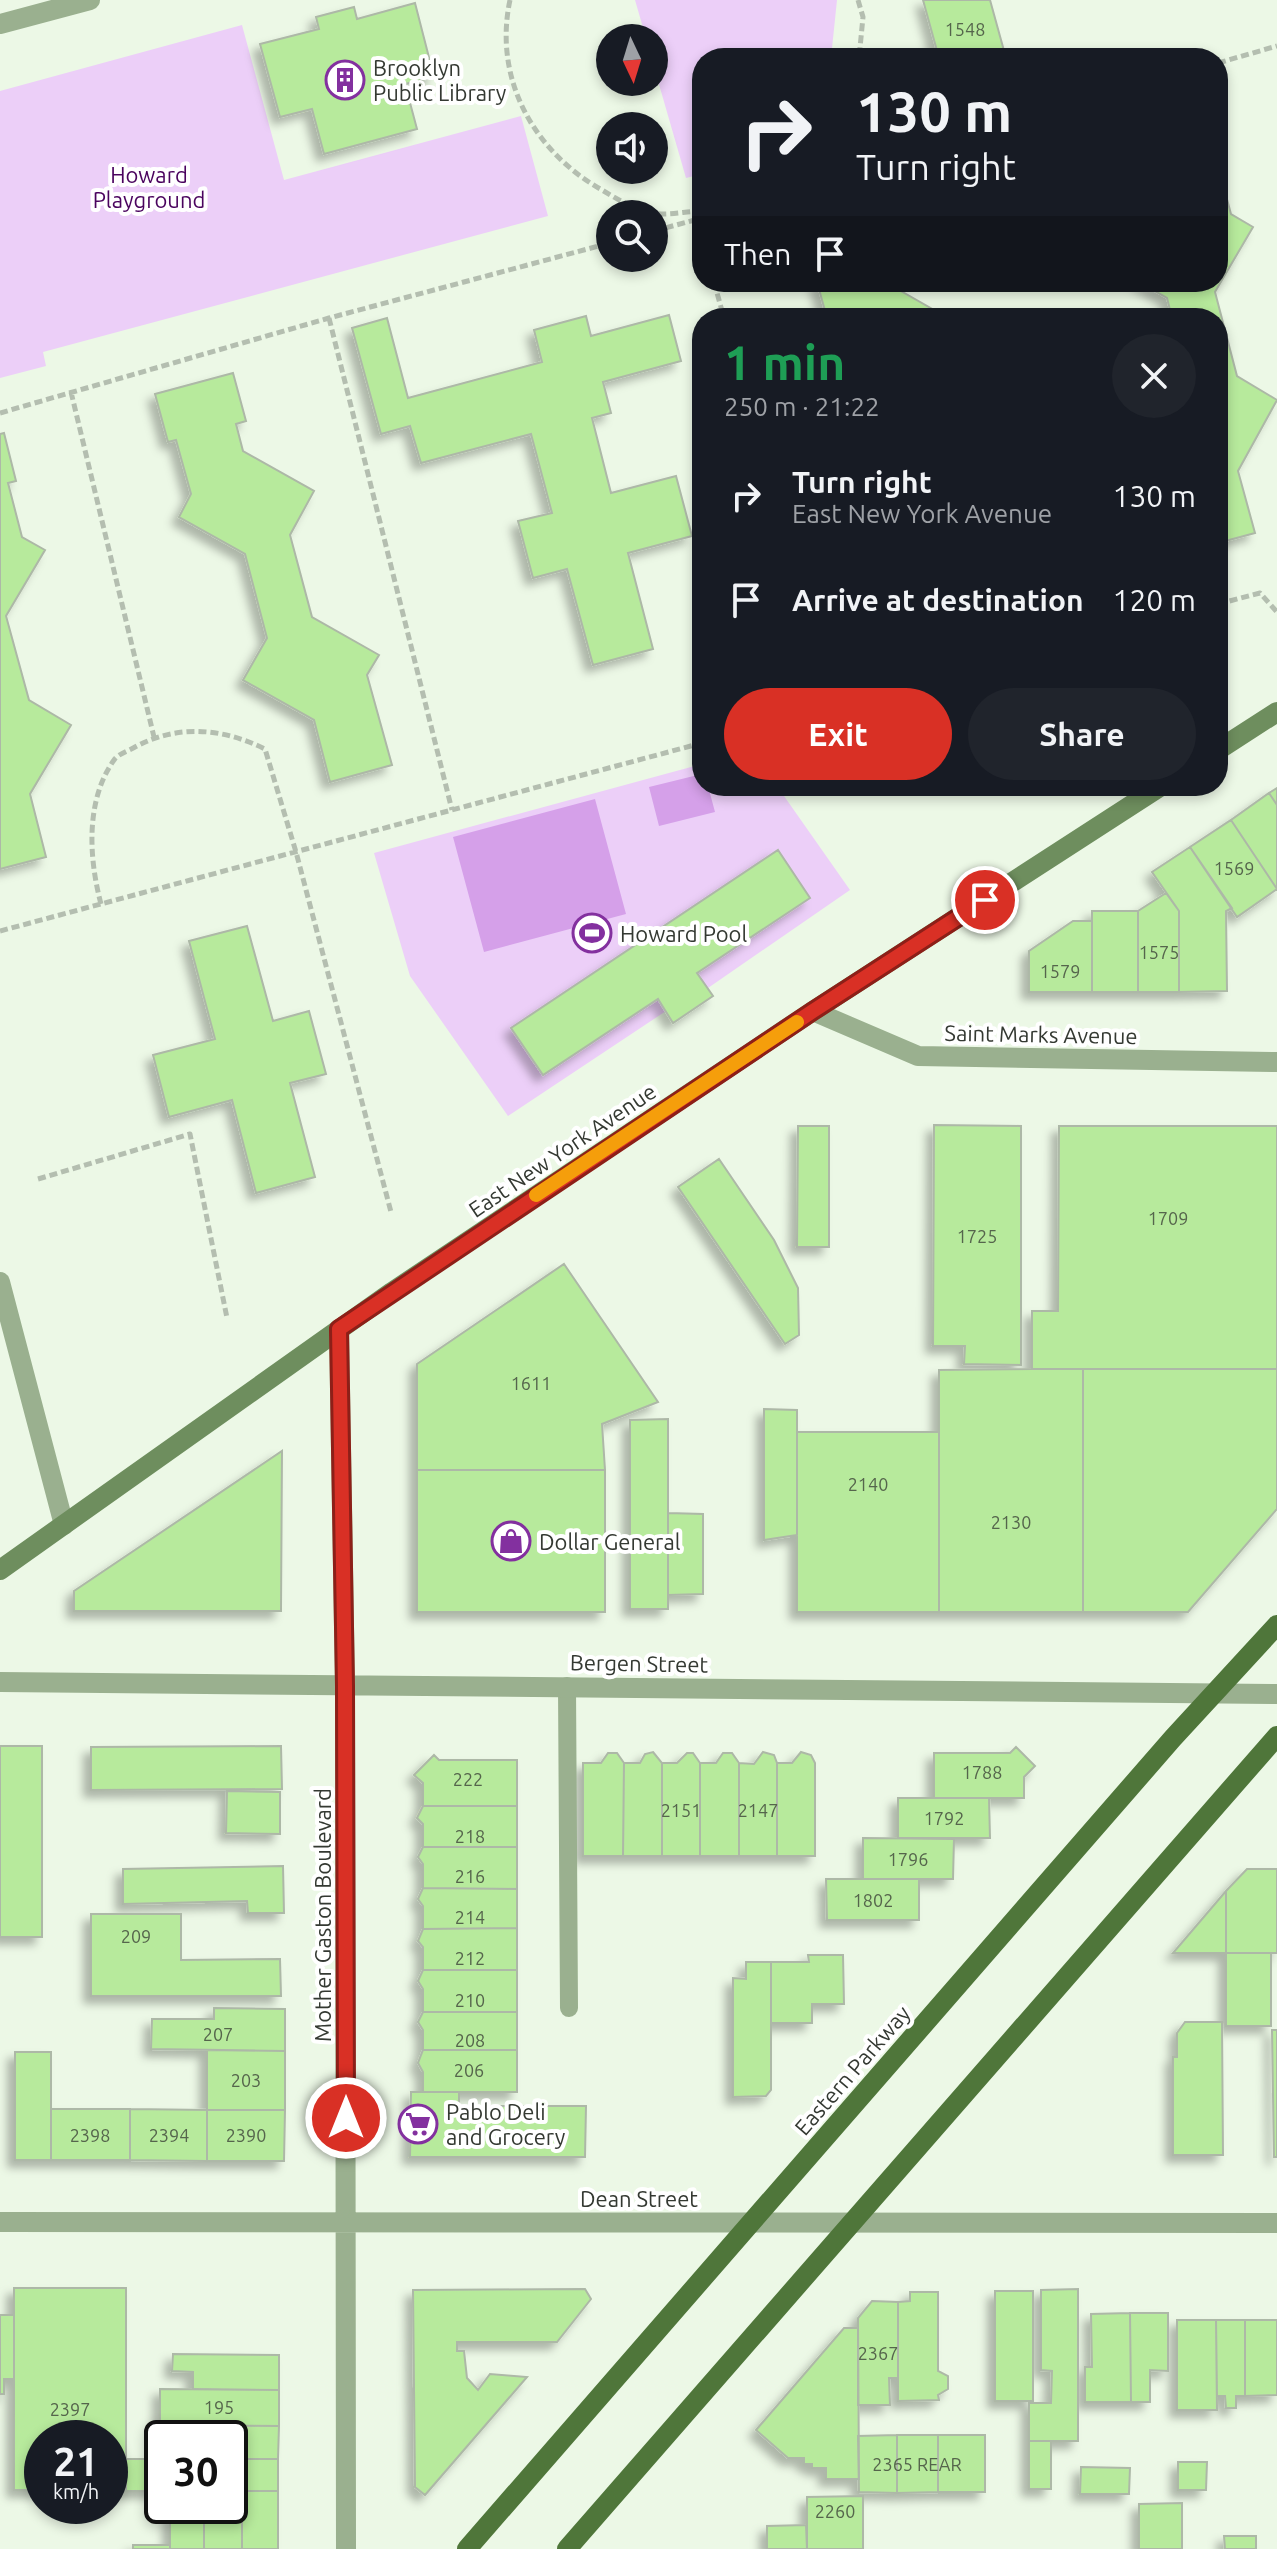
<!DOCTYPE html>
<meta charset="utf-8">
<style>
:root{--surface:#171b24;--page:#20242c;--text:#f1f3f6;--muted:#9ea1a6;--accent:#d93025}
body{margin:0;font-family:Ubuntu,sans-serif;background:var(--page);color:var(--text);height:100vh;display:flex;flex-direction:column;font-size:30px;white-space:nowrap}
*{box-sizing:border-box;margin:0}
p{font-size:26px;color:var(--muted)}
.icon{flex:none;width:44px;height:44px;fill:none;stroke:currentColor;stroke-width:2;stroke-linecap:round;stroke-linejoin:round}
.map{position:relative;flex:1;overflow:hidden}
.side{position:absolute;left:692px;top:308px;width:536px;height:488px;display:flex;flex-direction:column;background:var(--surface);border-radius:32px;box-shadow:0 4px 12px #0003}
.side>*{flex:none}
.banner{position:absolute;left:692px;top:48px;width:536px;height:244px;border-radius:32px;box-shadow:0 4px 12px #0003;background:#171b24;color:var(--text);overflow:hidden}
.needle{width:52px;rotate:176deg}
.fabs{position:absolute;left:596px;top:24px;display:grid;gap:16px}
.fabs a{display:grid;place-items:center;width:72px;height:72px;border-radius:50%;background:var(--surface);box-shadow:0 4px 12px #0003;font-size:40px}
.speed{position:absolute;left:24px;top:2420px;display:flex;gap:16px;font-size:40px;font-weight:700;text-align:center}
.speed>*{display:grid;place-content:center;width:104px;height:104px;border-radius:50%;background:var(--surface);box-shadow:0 4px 12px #0003;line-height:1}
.speed small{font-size:20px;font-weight:400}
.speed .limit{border:4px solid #111;border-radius:12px;background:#fff;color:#111}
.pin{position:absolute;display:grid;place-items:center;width:68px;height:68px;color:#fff;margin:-34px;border:4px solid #fff;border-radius:50%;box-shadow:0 2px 8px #0007}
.me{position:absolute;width:88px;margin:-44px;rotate:0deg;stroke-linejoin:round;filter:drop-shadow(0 0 6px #0008)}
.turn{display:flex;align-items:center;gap:28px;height:168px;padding:0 32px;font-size:36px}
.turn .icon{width:104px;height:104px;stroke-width:2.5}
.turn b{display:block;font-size:56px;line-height:68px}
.then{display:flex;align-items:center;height:76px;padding:0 32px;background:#0003;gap:16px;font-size:30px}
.round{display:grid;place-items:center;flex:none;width:84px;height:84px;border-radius:42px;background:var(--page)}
.head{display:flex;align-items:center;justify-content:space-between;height:136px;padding:0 32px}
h1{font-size:48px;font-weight:700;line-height:60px;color:#1e9e55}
.cta{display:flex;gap:16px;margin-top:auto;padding:16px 32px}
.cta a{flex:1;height:92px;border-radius:48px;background:var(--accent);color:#fff;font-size:32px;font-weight:700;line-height:92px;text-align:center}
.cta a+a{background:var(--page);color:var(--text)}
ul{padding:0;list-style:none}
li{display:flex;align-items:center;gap:24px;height:104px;padding:0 32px}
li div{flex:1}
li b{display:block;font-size:30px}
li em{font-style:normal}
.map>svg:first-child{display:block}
</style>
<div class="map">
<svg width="1277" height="2549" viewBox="0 0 1277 2549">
<defs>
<filter id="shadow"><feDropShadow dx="-7" dy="7" stdDeviation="4" flood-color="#0004"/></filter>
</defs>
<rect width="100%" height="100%" fill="#ecf8e6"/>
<path fill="#eccff8" d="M635,0h202l-6,58h-129v116l-16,4 -32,-111v-29h-8z
M242,25l42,155 237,-64 27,100 -505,136 3,14 -46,12v-287z
M702,764v22h75l73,104 -142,98 5,8 -40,27 -7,-12 -158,105 -98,-140 -36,-123z"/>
<path fill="#d5a0e9" d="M702,774v12h6l7,26 -56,14 -10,-39z
M595,799l31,115 -142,38 -31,-115z"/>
<path fill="#b7ea9c" stroke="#adb8a7" stroke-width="2" filter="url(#shadow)" d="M923,0h67l16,58h-67z
M415,3l19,74 -29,7 12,45 -93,25 -12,-45 -32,8 -20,-73 59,-15 -3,-12 38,-10 3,12z
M1218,131l7,27 -7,1z
M1218,166l13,48 22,13 -38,65 22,84 40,24 -39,71 17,62 -37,10v-225h-46l-5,-20 -28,-16h79z
M817,282h68l63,36h-121z
M669,315l12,46 -78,21 8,31 -19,5 19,75 65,-17 16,60 -64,17 25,96 -60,16 -26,-96 -34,9 -15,-57 34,-8 -21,-79 -110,29 -11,-37 -29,8 -29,-106 35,-10 21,80 134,-36 -8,-32 52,-14 5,20z
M233,373l13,48 -10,3 7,27 71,40 -24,44 22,82 67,38 -12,20 25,90 -62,17 -16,-62 -71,-40 24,-42 -22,-84 -66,-37 12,-23 -15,-54 -8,2 -13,-48z
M4,433l12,48 -8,2 14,54 23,13 -39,66 23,84 42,25 -41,69 16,63 -46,12v-435z
M1277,788v17l-8,-12z
M1269,793l8,12v84l-46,-69z
M1231,820l46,69 -40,28 -47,-70z
M1190,847l42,61 -6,3 1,80 -48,1v-81l-27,-39z
M778,850l32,48 -113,75 16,23 -40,27 -15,-24 -115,76 -32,-47z
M1166,893l13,18v81h-41v-81z
M1092,911h46v81h-46z
M1073,921h19v71h-63v-41z
M247,926l26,95 36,-10 17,63 -36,9 25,94 -59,16 -24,-93 -63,17 -16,-62 62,-16 -26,-98z
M934,1125l87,1v239l-57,-1 1,-18h-32z
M798,1126h31v121h-32z
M1059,1126h218v243h-245v-58h26z
M719,1159l55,81 24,48 1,47 -14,9 -107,-157z
M564,1264l94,138 -56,22 3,46h-188v-106z
M1032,1369h51v243h-144v-242z
M1083,1369h194v140l-89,103h-105z
M764,1409l33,1v125l-33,5z
M668,1419v190h-38v-189z
M797,1432h142v180h-142z
M282,1451l-1,160h-207v-20z
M417,1470h188v142h-188z
M668,1513l35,1v80l-35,1z
M0,1746h42v191h-42z
M281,1746l1,43 -191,1v-43z
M1016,1747l19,19 -11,11v21h-90v-45h76z
M653,1752l9,11v93h-39l1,-93h16l5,-9z
M763,1752l11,3 3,8v93h-38v-93l15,1z
M801,1752l10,3 4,8v93h-38v-93h15z
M608,1753h9l7,10 -1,93h-40v-93h18z
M687,1753h6l7,10v93h-38v-93h15z
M723,1753h9l7,10v93h-39v-93h16z
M434,1755l5,5h78v46h-94v-23l-9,-8z
M227,1791l53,1v42l-54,-1z
M898,1798h91l1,40h-92z
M423,1806h94v41h-94v-23l-6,-6z
M863,1838l91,1 -1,40h-90z
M423,1847h94v42l-94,-1v-24l-5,-7z
M283,1866l1,47h-36l-1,-12 -124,3v-35z
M1247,1869h30v84h-51v-62z
M826,1879h93v41h-92z
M423,1888l94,1v39l-94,1v-23l-5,-7z
M1226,1891v62h-53z
M91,1914h90v46l99,-1 1,37h-190z
M517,1928v42h-94v-23l-5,-6 5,-12z
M1226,1953h45v73h-45z
M808,1955h35l1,49h-32v19h-41v-61h38z
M746,1962h25v128l-5,6 -33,1v-119l13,1z
M423,1970h94v42h-94v-23l-5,-8z
M214,2008l71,1v42l-134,-2 1,-30h62z
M423,2012h94v38h-94v-20l-5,-8z
M1185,2022h37l1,133h-50v-98h4v-24z
M1272,2030h5v127h-3z
M207,2050l78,1v59h-78z
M423,2050h94v42h-94v-20l-5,-9z
M15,2052h36v108h-36z
M411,2092h48v14h127l-1,51h-175z
M51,2109h79v51h-79z
M130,2109l77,1v51l-77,-1z
M207,2110h78l-1,51h-77z
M14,2288h112v203h-16v-53h-68v52h-28z
M585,2289l6,10 -34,43h-100v9h7l3,27 11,12 12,-16 37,3 -102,118 -10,-8 -2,-197z
M1078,2289v152h-49v-38h22l1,-32 -11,-1v-80z
M995,2291h38v110h-38z
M910,2292h28v79l10,5v13l-10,6 1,5 -41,1v-99l12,-1z
M872,2301l26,1v76h-9l1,27h-32v-87z
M1130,2313h38v58l-18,-1v32h-19z
M1130,2313l1,89h-46v-35h7l-1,-53z
M0,2315h14v64h-10v15h-4z
M1177,2320h39l1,90h-40z
M1216,2320h29v76h-9v12h-10l-1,-12h-8z
M1245,2320h32v75l-32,1z
M844,2328h14l1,151h-33v-11h-14v-4h-8v-6h-16l-32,-28z
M173,2354l106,1v35l-86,-1v-17l-21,-1z
M160,2389l119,1v36l-119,-1z
M160,2425l119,1 -1,33h-48v-21h-68l-2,21z
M897,2435h41v57l-41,1z
M897,2435v58l-38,-1 -1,-56z
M938,2435h47v57h-47z
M1029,2441h22v48h-22z
M126,2459h36v32h-36z
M230,2459h48v32h-48z
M1178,2462h29l-1,28h-28z
M1081,2467l49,1 -1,26h-49z
M242,2491h36v58h-36z
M863,2496v53h-56v-52z
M1182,2503v46h-43v-45z
M170,2513h34v36h-34z
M204,2513h38v36h-38z
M806,2525l1,24h-40v-23z
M1224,2536h32v13h-31z
M133,2545h37v4h-37z"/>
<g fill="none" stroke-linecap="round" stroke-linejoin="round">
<path stroke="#b4beb0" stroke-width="5" stroke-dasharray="8 4" stroke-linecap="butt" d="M510,0c-17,79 24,152 92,190 15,9 33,20 51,23 15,3 33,-2 49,-2
M858,0l5,17 -4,41
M1218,63l59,-17
M697,219l5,19
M654,231l48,-13
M714,282l10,36
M329,318l123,492
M71,392l83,345
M0,413l329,-95 281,-75
M1218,604l42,-11 17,19
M101,904c-12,-45 -16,-103 13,-144 4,-6 14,-9 21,-13 43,-23 87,-19 130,2l31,103 95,360
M0,931l702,-188
M38,1179l152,-45 37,184"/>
<path stroke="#9ab08f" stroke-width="18" d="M567,1686l2,322"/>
<path stroke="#9ab08f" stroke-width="20" d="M0,24l90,-24
M813,1011l105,45 359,6
M0,1282l64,243
M339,1329l6,357 1,863
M0,1682l1277,12
M0,2222l1277,1"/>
<path stroke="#6e8e5e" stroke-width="20" d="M1218,750l59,-38
M0,1570l392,-278 421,-281 348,-225"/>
<path stroke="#4f763a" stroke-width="20" d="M467,2549l706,-811 104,-113
M567,2549l710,-813"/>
</g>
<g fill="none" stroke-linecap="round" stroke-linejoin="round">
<defs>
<path id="route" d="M346,2118l-1,-432 -6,-357 474,-318 172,-111"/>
</defs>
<use href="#route" stroke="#8d1f18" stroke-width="20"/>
<use href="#route" stroke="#d93025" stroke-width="14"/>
<path stroke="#f59e0b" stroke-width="14" d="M536,1195l261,-173"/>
</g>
<defs>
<symbol id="building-ring" viewBox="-11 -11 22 22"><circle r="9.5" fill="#fff" stroke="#83309f" stroke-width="1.5"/><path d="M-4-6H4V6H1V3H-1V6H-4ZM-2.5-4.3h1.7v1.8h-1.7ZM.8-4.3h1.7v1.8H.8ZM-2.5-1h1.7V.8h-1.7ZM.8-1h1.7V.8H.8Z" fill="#83309f"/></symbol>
<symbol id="stadium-ring" viewBox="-11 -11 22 22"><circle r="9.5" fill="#fff" stroke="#83309f" stroke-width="1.5"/><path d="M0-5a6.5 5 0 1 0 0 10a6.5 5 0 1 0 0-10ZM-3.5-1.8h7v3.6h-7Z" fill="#83309f"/></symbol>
<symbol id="shop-ring" viewBox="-11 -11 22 22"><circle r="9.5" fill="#fff" stroke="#83309f" stroke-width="1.5"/><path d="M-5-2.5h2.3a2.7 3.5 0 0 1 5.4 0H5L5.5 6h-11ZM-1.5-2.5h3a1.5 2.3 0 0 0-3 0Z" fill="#83309f"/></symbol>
<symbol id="supermarket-ring" viewBox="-11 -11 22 22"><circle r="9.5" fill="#fff" stroke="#83309f" stroke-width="1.5"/><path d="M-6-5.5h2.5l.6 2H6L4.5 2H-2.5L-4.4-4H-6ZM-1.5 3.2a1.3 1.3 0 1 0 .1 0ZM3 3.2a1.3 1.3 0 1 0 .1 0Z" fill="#83309f"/></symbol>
</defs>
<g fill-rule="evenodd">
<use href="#building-ring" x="323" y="58" width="44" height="44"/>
<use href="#stadium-ring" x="570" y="911" width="44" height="44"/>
<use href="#shop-ring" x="489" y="1519" width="44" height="44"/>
<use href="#supermarket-ring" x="396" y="2102" width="44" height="44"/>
</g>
<g text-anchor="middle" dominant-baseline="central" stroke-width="8" stroke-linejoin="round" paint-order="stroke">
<g font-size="18" fill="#55654c">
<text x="965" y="29">1548</text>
<text x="1234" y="868">1569</text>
<text x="1159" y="952">1575</text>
<text x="1060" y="971">1579</text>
<text x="1168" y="1218">1709</text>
<text x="977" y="1236">1725</text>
<text x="531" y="1383">1611</text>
<text x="868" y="1484">2140</text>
<text x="1011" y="1522">2130</text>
<text x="982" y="1772">1788</text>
<text x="468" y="1779">222</text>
<text x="681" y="1810">2151</text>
<text x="758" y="1810">2147</text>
<text x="944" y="1818">1792</text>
<text x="470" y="1836">218</text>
<text x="908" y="1859">1796</text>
<text x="470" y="1876">216</text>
<text x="873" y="1900">1802</text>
<text x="470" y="1917">214</text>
<text x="136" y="1936">209</text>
<text x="470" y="1958">212</text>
<text x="470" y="2000">210</text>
<text x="218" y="2034">207</text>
<text x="470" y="2040">208</text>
<text x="469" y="2070">206</text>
<text x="246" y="2080">203</text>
<text x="90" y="2135">2398</text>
<text x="169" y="2135">2394</text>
<text x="246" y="2135">2390</text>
<text x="878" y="2353">2367</text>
<text x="219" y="2407">195</text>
<text x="70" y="2409">2397</text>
<text x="917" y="2464">2365 REAR</text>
<text x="835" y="2511">2260</text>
</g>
<g font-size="22" fill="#343932" stroke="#fff" text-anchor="start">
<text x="373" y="67">Brooklyn<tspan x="373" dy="25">Public Library</tspan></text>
<text x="620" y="933">Howard Pool</text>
<text x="539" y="1541">Dollar General</text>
<text x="446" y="2111">Pablo Deli<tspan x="446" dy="25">and Grocery</tspan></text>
</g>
<g font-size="22" fill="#4a035e" stroke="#fff">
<text x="149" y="174">Howard<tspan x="149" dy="25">Playground</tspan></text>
</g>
<g font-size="22" fill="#343932" stroke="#fff">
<text transform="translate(1041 1034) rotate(1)">Saint Marks Avenue</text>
<text transform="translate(562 1150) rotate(-34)">East New York Avenue</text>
<text transform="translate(639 1663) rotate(1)">Bergen Street</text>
<text transform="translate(322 1915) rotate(-90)">Mother Gaston Boulevard</text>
<text transform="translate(852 2070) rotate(-49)">Eastern Parkway</text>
<text x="639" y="2198">Dean Street</text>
</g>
</g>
</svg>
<div class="fabs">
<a><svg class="needle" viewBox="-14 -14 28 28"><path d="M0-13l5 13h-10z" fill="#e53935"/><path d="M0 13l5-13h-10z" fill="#9ea1a6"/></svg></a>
<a><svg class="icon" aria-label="sound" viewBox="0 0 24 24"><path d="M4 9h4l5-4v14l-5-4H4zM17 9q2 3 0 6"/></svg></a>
<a><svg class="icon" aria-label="search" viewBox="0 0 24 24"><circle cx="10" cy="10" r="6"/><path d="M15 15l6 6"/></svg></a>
</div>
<div class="speed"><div>21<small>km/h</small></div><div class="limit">30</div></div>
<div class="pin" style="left:985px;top:900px;background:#d93025"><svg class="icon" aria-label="arrive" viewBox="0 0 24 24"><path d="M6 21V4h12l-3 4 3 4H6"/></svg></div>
<svg class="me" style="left:346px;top:2118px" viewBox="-20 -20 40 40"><circle r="17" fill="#d93025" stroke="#fff" stroke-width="3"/><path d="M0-11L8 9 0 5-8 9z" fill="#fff"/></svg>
<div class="banner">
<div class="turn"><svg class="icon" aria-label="right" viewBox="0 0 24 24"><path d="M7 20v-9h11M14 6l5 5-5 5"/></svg><div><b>130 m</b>Turn right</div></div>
<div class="then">Then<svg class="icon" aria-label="arrive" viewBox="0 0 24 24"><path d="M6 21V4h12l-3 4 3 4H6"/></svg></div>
</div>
<section class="side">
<div class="head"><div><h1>1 min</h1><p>250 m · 21:22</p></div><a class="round"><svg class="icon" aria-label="close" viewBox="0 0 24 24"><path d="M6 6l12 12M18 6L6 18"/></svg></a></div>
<ul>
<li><svg class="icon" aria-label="right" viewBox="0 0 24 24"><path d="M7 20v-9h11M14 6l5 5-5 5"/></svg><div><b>Turn right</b><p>East New York Avenue</p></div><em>130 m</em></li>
<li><svg class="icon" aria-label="arrive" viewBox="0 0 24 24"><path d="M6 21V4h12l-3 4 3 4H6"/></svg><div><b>Arrive at destination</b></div><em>120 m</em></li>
</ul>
<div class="cta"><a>Exit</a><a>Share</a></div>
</section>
</div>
